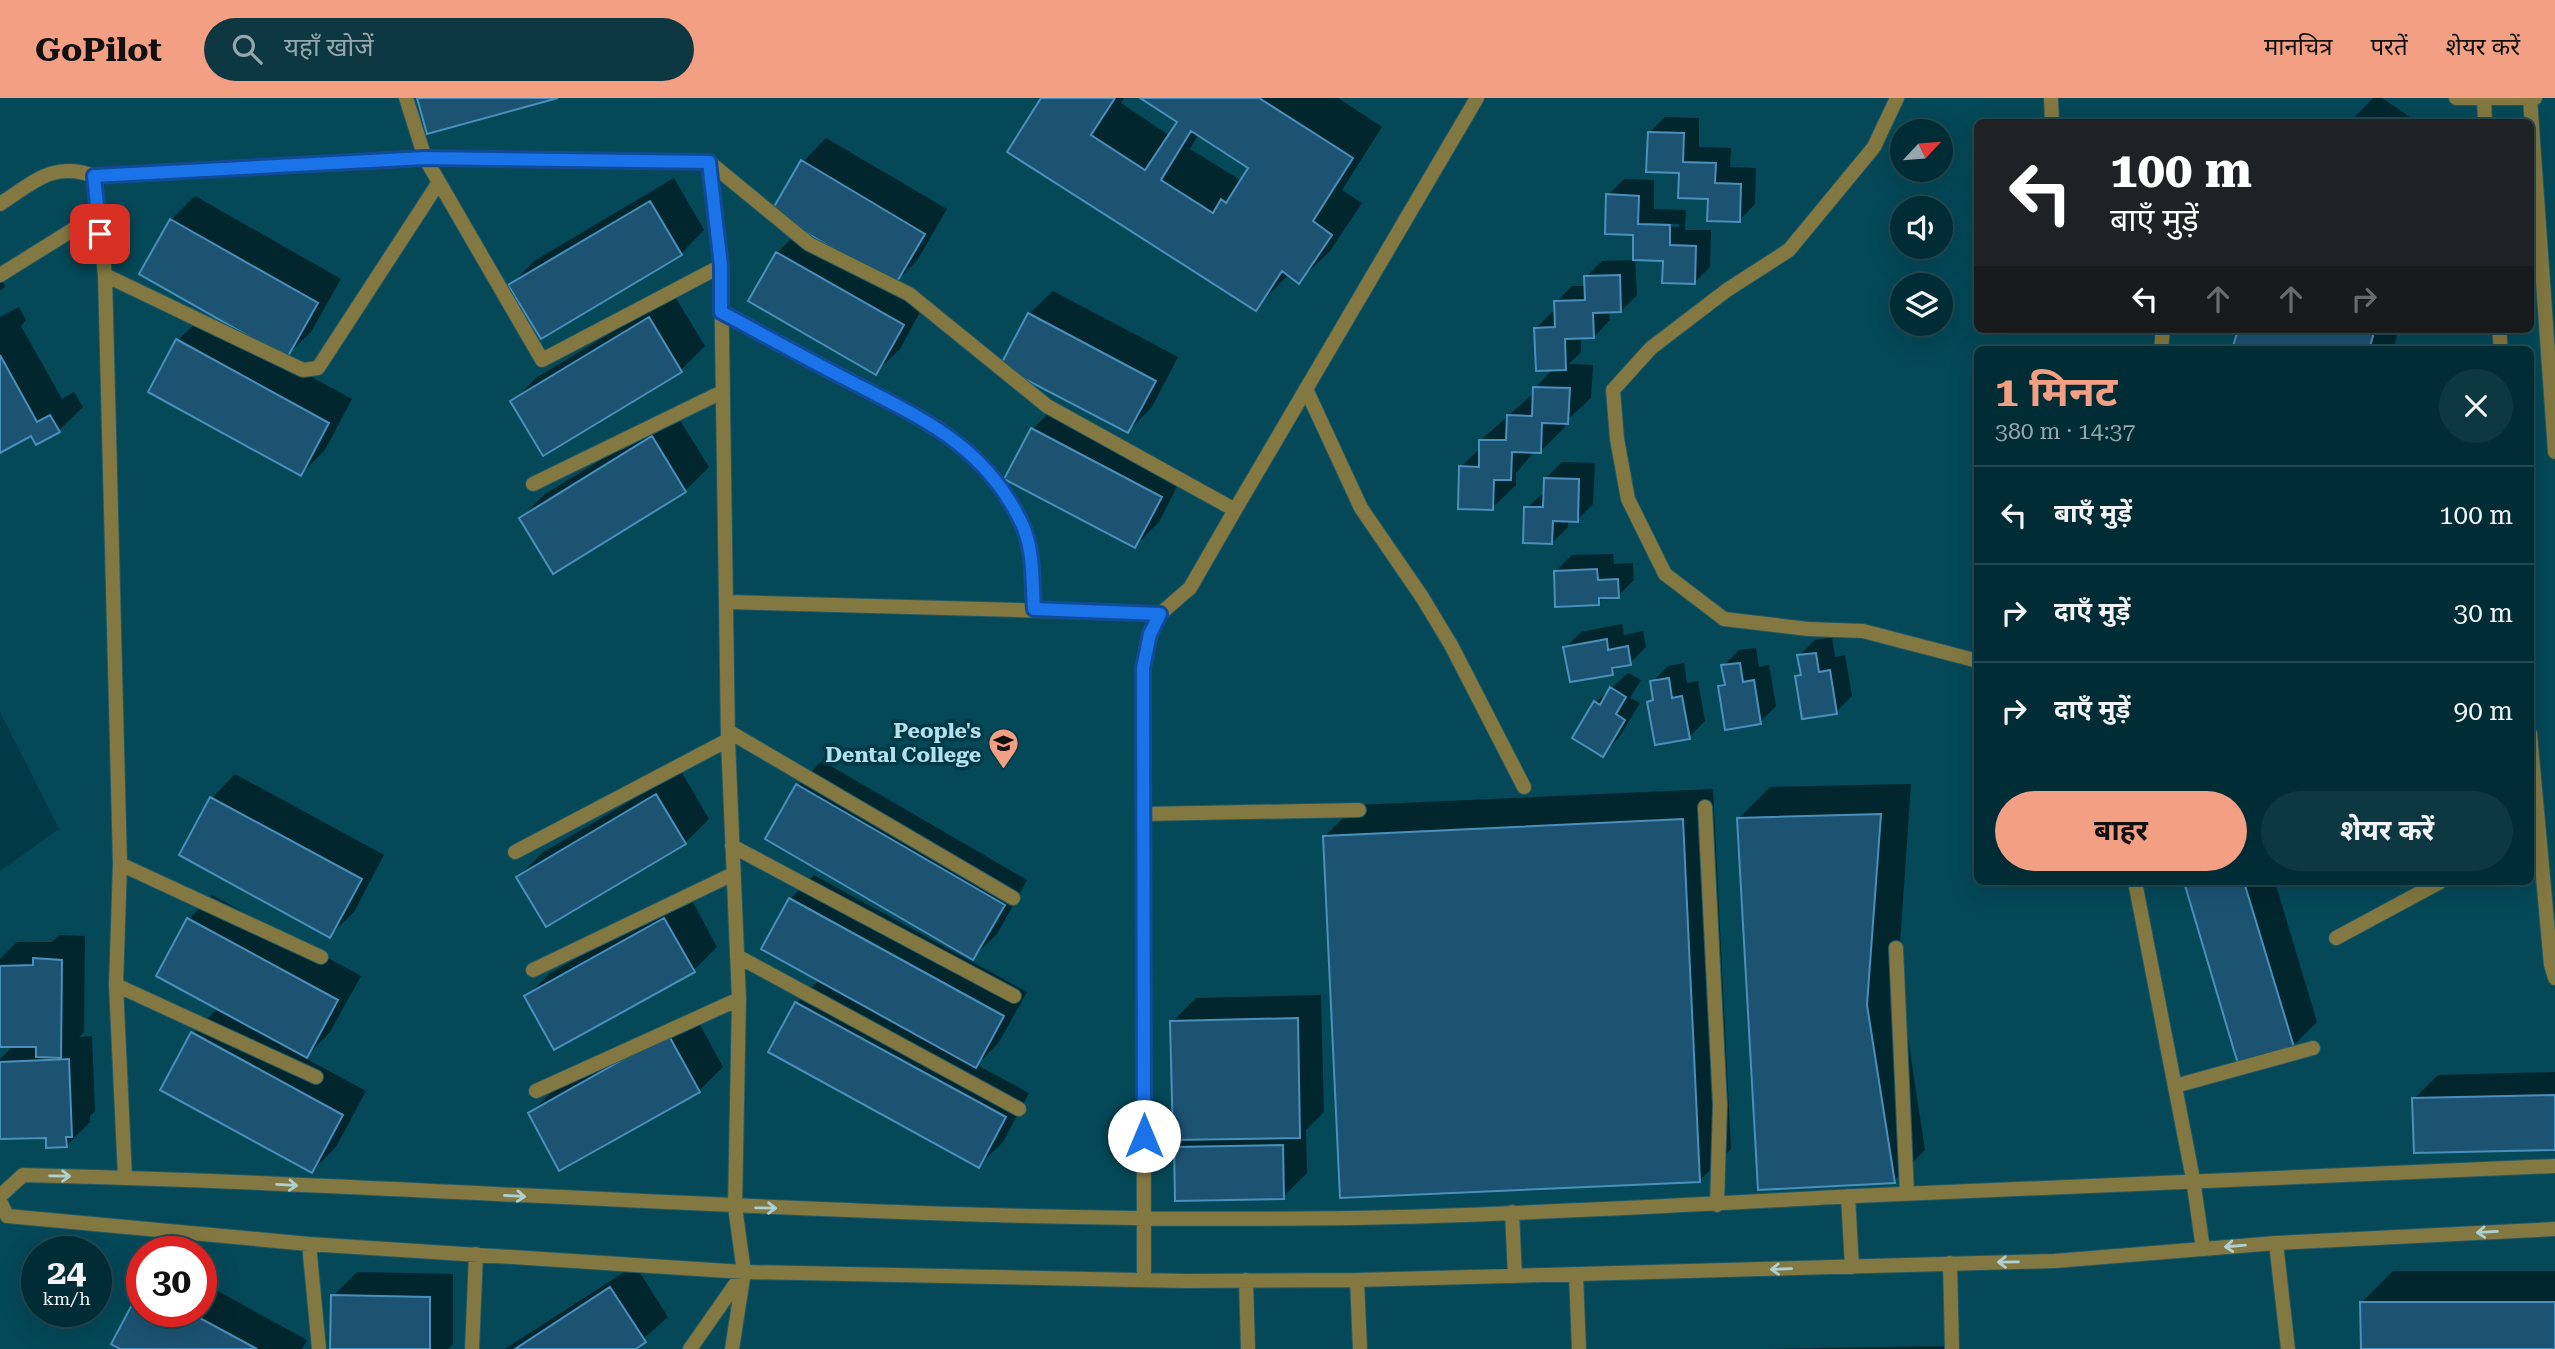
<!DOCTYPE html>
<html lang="hi">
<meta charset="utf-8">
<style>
:root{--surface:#002c35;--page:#0e3841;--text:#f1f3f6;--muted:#95a7ad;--line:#224850;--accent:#f39f84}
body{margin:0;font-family:"Roboto Serif","Noto Sans Devanagari",serif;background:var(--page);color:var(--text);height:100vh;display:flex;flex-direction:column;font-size:26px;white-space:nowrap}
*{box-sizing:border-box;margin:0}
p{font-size:23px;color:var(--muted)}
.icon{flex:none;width:38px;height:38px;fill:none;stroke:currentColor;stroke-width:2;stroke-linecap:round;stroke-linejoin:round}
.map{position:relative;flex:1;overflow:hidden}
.panel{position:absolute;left:1974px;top:248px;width:560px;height:539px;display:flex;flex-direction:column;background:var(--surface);border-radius:10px;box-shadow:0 7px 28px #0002,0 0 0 2px var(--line)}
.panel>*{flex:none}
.banner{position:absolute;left:1974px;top:21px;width:560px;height:214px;border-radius:10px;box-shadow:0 7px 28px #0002,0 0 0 2px var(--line);background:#202124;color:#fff;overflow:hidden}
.needle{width:46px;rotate:64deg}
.fabs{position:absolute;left:1890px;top:21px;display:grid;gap:14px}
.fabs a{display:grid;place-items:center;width:63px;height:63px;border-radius:50%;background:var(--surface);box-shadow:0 7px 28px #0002,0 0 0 2px var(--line);font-size:35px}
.speed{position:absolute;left:21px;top:1138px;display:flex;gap:14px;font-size:35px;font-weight:700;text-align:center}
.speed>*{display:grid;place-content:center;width:91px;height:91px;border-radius:50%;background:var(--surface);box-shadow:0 7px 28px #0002,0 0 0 2px var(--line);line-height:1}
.speed small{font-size:18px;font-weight:400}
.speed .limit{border:10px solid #d22;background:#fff;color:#111}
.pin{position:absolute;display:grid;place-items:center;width:60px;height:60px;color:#fff;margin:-30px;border-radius:14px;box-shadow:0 4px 10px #0006}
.me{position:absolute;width:77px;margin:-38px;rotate:0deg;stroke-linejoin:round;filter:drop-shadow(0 0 5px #0008)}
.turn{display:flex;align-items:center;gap:24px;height:147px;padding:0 21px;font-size:32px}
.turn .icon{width:91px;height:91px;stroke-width:2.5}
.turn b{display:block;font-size:49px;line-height:60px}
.lanes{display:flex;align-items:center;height:66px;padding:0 21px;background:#0003;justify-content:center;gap:35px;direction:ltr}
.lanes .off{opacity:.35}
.round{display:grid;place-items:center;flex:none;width:74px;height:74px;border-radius:37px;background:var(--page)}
.summary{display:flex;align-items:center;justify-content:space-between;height:119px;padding:0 21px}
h1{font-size:42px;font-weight:700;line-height:52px;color:var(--accent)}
.cta{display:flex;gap:14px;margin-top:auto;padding:14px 21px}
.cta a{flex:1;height:80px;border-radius:42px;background:var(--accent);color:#111;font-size:28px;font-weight:700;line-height:80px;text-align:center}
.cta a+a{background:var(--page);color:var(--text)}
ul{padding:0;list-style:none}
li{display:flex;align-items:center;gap:21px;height:98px;padding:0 21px;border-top:2px solid var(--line)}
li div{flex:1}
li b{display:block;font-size:26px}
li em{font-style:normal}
header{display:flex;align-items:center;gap:42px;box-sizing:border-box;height:98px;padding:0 35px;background:var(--accent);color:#111}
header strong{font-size:33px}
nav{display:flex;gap:38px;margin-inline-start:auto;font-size:24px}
.search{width:490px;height:63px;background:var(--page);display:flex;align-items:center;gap:18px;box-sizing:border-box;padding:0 24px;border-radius:38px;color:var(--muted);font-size:26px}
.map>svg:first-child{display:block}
</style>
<header>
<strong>GoPilot</strong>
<div class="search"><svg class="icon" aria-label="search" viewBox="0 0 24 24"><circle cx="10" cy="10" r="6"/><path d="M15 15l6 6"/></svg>यहाँ खोजें</div>
<nav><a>मानचित्र</a><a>परतें</a><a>शेयर करें</a></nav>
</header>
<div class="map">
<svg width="2555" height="1251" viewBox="0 0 2555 1251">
<rect width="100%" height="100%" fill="#003a47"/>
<path fill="#054857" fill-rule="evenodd" d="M0,0h2555v1251h-2555v-478l59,-42 -59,-117zM1978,24h552v207h-552zM1902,33h39v39h-39zM1902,110h39v39h-39zM1902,187h39v39h-39zM1978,252h552v532h-552zM37,1153h59v60h-59zM142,1153h59v60h-59z"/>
<path fill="#0007" fill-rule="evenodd" d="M1043,0h81l-3,5 49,33 9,-14 -36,-24h195l44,29 -40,63 20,13 -32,48 -31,30 -10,-7 -34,35zM1199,36l52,33 -9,14 -52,-32z
M2373,0h9l35,24h-67z
M1665,19l34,1v29l32,1 -1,19 26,1 -1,36 -16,17 -59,-50 -31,-38z
M826,40l121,71 -29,50 -23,24 31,18 -26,48 -24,23 -99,-119 25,-25 1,-66z
M674,80l30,52 -23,24 -170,31 23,-24z
M1624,81l30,1v29l32,1 -1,20h26l-1,37 -16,16 -30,-23 -29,-1 2,36 -16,16h-12l1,9 -16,17h-13v15l-12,12 24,1 -2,33 -26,24v5l-24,24h-6l-19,22v12l-24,23 -31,-41 20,-20v-7l54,-48v-4l19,-20 -18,-40 16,-16h5l-1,-10 16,-16h14v-9l16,-16 33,-1v-27l-27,-38zM1649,125l30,1v3l-30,-1z
M195,98l146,83 -30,53 -24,23 -116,-135z
M0,178l5,10 -5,5z
M1053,193l125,66 -26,50 -24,24 -99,-117z
M674,197l31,51 -24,24 -168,32 23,-24z
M19,209l7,13 -5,6 41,73 12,-7 9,15 -24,23 -28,4 -31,17v-134z
M202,219l150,82 -27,51 -24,24 -123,-134z
M2240,231h151l-1,3 7,2 -4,16h-159z
M1056,307l128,68 -25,49 -24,24 -129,-68 27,-49z
M676,316l33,53 -24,24 -164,27 24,-24z
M1562,364l33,1 -2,41 -16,16h-9v7l-16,16 -26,-35 19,-16 1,-14z
M1613,456l1,10 19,-1 1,17 -16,16h-13l-7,7 -42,-32 16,-16z
M1622,526l2,11 19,-4 3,16 -16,16 -10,2 -8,8 -47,-25 16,-16z
M1832,539l3,20 10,-2 7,41 -16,16 -40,-35 6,-6 -3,-15 16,-16z
M1756,550l3,19 10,-2 7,41 -16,16 -40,-36 6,-5 -3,-15 16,-16z
M1684,565l3,20 11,-2 7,40 -16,16 -40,-35 5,-5 -2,-15 16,-16z
M1628,575l13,7 -11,18 10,5 -22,36 -16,16 -28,-17 22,-36z
M822,663l205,119 -30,54 -24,23 -206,-119 31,-53z
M681,673l28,48 -24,24 -167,34 24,-24z
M235,676l149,81 -30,57 -24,23 -149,-81 31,-56z
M1911,686l-13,189 27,177 -31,31 -155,-363 31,-31z
M1713,691l18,360 -31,31 -375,-344 31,-31z
M814,777l213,117 -28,50 -22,23 52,28 -26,49 -24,23 -183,-162 23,-23 -29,-81z
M2185,784h90l42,140 -24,24z
M212,797l149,81 -31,56 -25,26 61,33 -30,56 -24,24 -120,-137 26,-26 -60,-32 31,-57z
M689,797l28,52 -23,23 -168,27 24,-24z
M59,837l26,1 -1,96 -5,5 13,-1 3,75 -5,5v6l-24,24 -18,-10 -48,1v-78l14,-14h-14v-86l17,-17h35z
M1321,897l3,117 -18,18 1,43 -24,24 -107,-49 10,-10 -14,-116 24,-24z
M693,914l30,55 -24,24 -139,77 -30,-55 24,-23z
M2555,974v76l-141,-49 24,-24z
M635,1167l33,52 -36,32h-127z
M2393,1173h162v78h-193v-47z
M357,1174l96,2v70l-5,5h-116l1,-53z
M201,1184l106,58 -5,9h-179l19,-38h59z
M1948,1248l1,3h-183h1z"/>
<path fill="#1c5373" stroke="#4a90bc" stroke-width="2" fill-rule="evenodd" d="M417,0h141l-131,36z
M1041,0h74l-24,37 54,35 32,-48 -37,-24h119l94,60 -40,63 19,14 -33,49 -17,-13 -26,40 -249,-159zM1191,33l57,37 -22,35 -5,-4 -8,14 -52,-33z
M1648,34l36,1 -1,29 33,1 -1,20 26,1 -1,38 -33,-1 1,-22 -30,-1 1,-25 -33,-1z
M801,62l124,74 -30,51 -124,-73z
M1606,96l33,2 -1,28 32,1v20l26,1 -1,38 -33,-1 1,-22 -30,-1v-25l-28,-1z
M650,103l32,54 -141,84 -33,-54z
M170,121l148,84 -31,55 -148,-84z
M776,154l128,73 -28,50 -128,-74z
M1620,177l1,37 -28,1 1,25 -29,1 1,31 -30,1 -2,-43 21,-1 -1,-26 31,-1 -1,-24z
M1028,215l128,68 -28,52 -128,-67z
M649,219l33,55 -139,84 -33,-55z
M2238,231h137l-6,21h-137z
M176,241l153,84 -28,53 -153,-84z
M0,257l37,67 13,-7 10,17 -24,13 -5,-9 -31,17z
M1533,289l37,1 -2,36 -26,-1 -1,30 -29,-1 -1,28h-17l-1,30 -35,-1 1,-43 20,1v-27h27l1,-25 25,1z
M1031,330l131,69 -27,51 -131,-69z
M652,338l34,56 -133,82 -34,-56z
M1544,380l35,1 -1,43 -25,-1 -1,23 -29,-1 1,-36h19z
M1597,471l1,11 20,-1 1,19h-20v7l-44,2 -1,-36z
M1607,541l1,11 20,-4 3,19 -19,3 1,7 -43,7 -7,-35z
M1816,555l3,19 11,-2 7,44 -35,5 -7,-43 6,-1 -4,-20z
M1740,565l3,19 11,-2 7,44 -36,6 -7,-44 7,-1 -4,-20z
M1669,580l3,20 10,-2 8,43 -35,6 -8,-43 6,-2 -3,-19z
M1610,589l16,10 -10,17 9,6 -22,37 -31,-19 22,-37 6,4z
M796,686l209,121 -32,55 -208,-121z
M656,696l30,50 -140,83 -30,-50z
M210,699l152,82 -32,59 -151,-83z
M1881,716l-14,191 28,178 -137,7 -21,-372z
M1683,721l17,363 -360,16 -17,-362z
M2184,784h60l50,165 -56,17z
M789,800l215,118 -28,52 -215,-119z
M187,820l151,82 -31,58 -151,-82z
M664,820l31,54 -141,78 -30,-54z
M33,860l29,2 -1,98 -25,-1v-10h-36v-81l33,-1z
M795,904l211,115 -27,51 -211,-116z
M1298,920l2,120 -127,2 -3,-119z
M191,934l152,83 -31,58 -152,-83z
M668,936l32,58 -141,79 -31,-58z
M69,961l3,78h-6l1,10 -21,1v-10l-46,1v-77z
M2555,997v55l-141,3 -2,-55z
M1283,1047l1,54 -109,2 -1,-54z
M142,1188v25h45l70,38h-137l-9,-5z
M610,1189l36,55 -10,7h-121z
M331,1197l99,2v52h-100z
M2360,1204h195v47h-194z"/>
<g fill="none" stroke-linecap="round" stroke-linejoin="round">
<defs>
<path id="lane" d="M1897,0l-23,49 -85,103 -62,40 -76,58 -38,42 4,49 11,60 37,75 59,45 84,10 55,2 115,30
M2051,0l1,24
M2456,0h79
M2530,0l25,354
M2484,2l1,22
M0,106c34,-22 53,-43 94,-28
M0,177l98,-61
M2499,231l2,21
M2161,252l2,-21
M1306,291l55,119 61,89 29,48 73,142
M2530,636l21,231 4,13
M1144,716l215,-4
M2135,784l58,297 10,70
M2336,840l104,-56
M1896,850l11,245
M2175,988l138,-38
M2276,1145l12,106
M1950,1165l2,86"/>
<path id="street" d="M406,0l19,60 117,202 179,-94
M709,64l100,82 100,50 138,112 188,104
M105,177l198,95 15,-2 121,-186
M721,214c41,22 82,44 123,66 74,39 140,65 178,146 12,26 10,57 12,85
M533,386l189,-92
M727,504l433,12
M728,633l285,167
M1705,709l15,298 -3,100
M732,748l282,150
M515,754l213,-112
M120,766l201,93
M737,858l282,153
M533,872l200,-96
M116,887l200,92
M536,993l203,-92
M125,1079l-9,-192 4,-121 -15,-589 -11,-99 331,-18 284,4 12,104 7,474 11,259 -4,208 9,65 -12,77
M0,1098l23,-21c458,11 916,53 1375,42 152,-4 305,-13 457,-21 234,-12 467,-22 700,-30
M1848,1098l4,71
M0,1103l7,15 302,28 435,28 443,9 170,-1 698,-19 221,-18 279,-14
M1512,1114l3,64
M309,1146l10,105
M1576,1177l3,74
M1144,1182l-1,-612 7,-34 10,-20 30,-26 45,-78 242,-412
M1246,1182l2,69
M1357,1182l3,69
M472,1251l4,-95
M690,1251l51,-73"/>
</defs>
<use href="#lane" stroke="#205865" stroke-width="16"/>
<use href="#street" stroke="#205865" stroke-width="16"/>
<use href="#lane" stroke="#837841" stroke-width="14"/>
<use href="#street" stroke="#837841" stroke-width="14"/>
</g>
<defs><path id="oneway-shaft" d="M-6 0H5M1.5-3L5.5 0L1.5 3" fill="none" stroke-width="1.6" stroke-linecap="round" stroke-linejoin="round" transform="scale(1.75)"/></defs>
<g stroke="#add0d3">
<use href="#oneway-shaft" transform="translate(60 1078) rotate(1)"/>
<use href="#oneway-shaft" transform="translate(287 1087) rotate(3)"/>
<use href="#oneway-shaft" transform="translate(515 1098) rotate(3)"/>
<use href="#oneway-shaft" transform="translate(766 1110) rotate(1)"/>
<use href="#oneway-shaft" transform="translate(2487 1134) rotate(177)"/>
<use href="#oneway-shaft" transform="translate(2235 1148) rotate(175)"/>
<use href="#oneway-shaft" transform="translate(2008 1164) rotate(179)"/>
<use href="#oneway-shaft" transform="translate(1781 1171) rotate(178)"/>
</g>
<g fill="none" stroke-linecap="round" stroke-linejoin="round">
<defs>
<path id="route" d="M100,136l-6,-58 331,-18 284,4 12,104v46c41,22 82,45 123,66 74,39 140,65 178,146 12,26 10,57 12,85l126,5 -10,20 -7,34 1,468"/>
</defs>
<use href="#route" stroke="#114b97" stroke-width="18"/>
<use href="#route" stroke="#1a73e8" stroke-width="12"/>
</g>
<defs>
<symbol id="university-pin" viewBox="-11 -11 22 30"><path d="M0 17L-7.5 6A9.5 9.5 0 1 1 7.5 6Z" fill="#f39f84" stroke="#003a47"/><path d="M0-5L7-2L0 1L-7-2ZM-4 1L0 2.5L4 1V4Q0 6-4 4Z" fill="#111"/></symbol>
</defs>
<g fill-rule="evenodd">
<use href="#university-pin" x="986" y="628" width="35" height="47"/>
</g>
<g text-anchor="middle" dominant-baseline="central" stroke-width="7" stroke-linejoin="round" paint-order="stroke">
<g font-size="21" font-weight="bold" fill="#b4dfed" stroke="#003a47" text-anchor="end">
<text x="981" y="633">People's<tspan x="981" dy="24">Dental College</tspan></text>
</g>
</g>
</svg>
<div class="fabs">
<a><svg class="needle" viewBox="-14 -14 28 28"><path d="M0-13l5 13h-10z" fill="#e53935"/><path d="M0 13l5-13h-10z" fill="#95a7ad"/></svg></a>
<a><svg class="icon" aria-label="sound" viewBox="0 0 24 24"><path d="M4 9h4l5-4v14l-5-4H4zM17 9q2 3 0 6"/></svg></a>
<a><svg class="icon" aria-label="layers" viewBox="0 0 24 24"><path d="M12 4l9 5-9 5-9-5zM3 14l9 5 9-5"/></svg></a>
</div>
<div class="speed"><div>24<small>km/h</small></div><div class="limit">30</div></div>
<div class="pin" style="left:100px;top:136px;background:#d93025"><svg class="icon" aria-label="arrive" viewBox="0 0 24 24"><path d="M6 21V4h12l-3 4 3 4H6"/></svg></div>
<svg class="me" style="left:1144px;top:1038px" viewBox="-20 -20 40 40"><circle r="19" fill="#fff"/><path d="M0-13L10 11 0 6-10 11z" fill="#1a73e8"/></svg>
<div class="banner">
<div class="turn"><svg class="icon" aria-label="left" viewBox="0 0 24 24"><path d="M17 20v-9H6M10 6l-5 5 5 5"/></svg><div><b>100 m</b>बाएँ मुड़ें</div></div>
<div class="lanes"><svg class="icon" aria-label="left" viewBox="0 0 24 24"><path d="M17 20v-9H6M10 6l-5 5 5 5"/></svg><svg class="icon off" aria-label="ahead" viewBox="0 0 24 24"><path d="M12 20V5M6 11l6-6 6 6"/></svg><svg class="icon off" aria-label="ahead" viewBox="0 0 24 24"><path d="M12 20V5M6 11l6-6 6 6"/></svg><svg class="icon off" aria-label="right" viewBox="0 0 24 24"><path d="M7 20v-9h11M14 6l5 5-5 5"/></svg></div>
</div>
<section class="panel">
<div class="summary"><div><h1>1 मिनट</h1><p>380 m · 14:37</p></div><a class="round"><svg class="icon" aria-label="close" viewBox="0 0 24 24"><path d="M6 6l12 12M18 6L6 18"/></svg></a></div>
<ul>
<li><svg class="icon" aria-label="left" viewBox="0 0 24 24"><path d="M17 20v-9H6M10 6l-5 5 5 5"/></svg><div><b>बाएँ मुड़ें</b></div><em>100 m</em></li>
<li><svg class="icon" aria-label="right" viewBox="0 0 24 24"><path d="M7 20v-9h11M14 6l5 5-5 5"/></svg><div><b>दाएँ मुड़ें</b></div><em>30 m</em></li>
<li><svg class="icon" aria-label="right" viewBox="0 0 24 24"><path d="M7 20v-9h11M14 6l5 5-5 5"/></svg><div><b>दाएँ मुड़ें</b></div><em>90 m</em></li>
</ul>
<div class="cta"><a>बाहर</a><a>शेयर करें</a></div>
</section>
</div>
